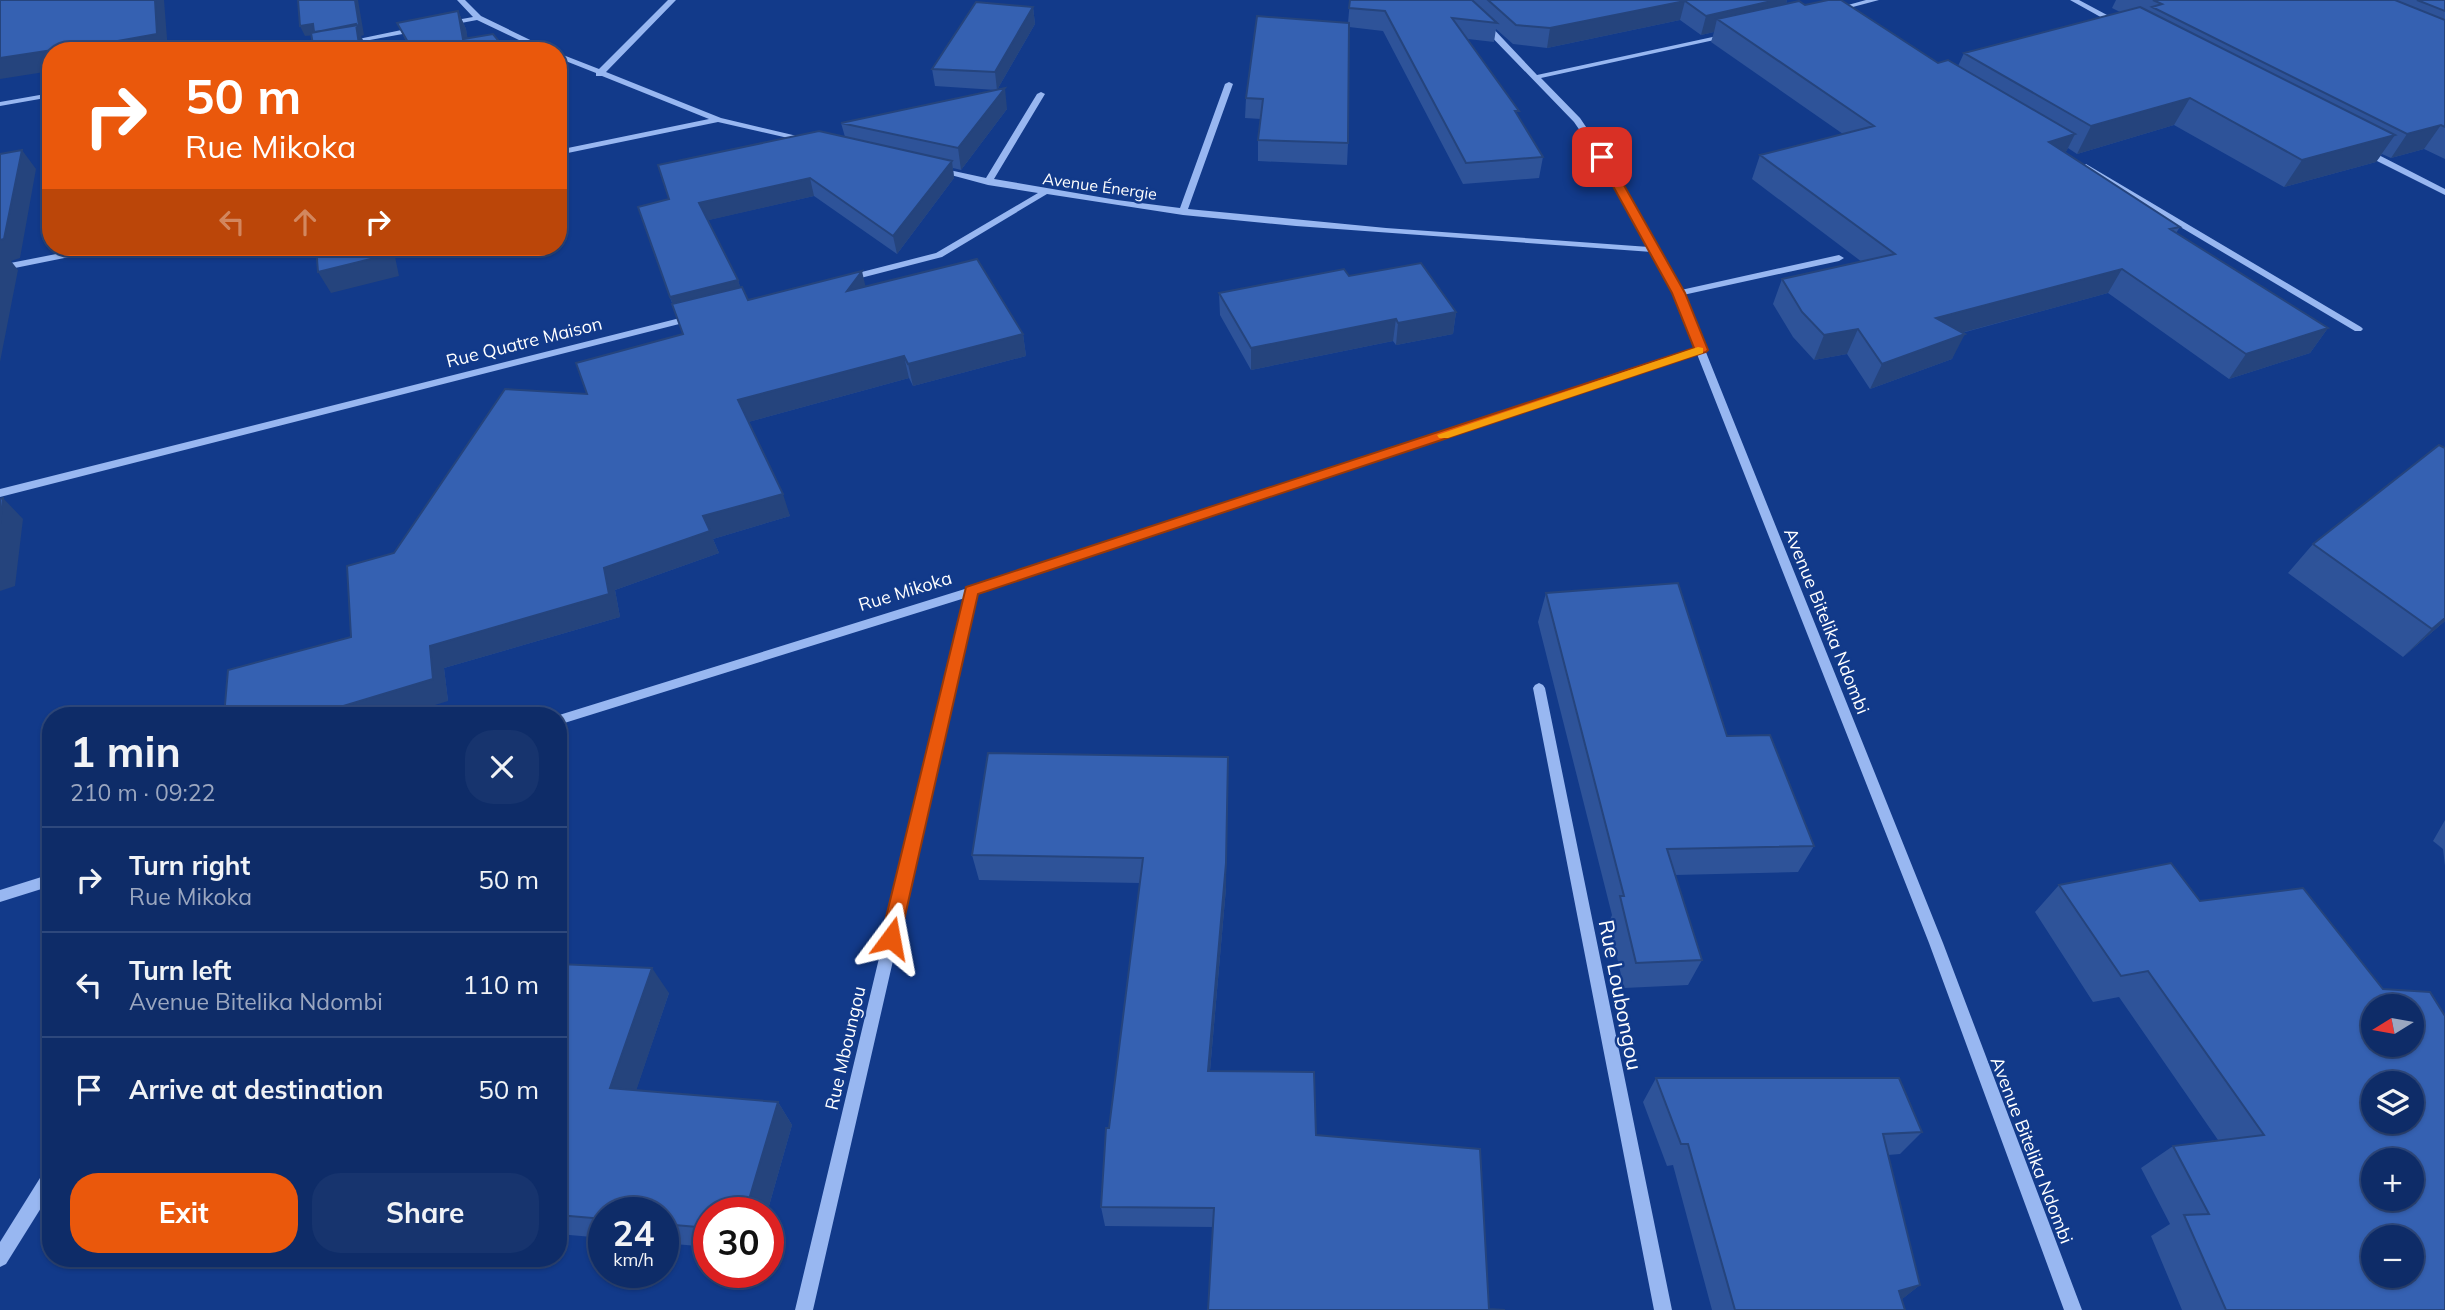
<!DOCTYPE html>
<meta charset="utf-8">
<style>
:root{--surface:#0e2c68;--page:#17346e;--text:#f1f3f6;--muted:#9ba7c0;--line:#2e487c;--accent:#ea580c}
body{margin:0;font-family:Mulish,sans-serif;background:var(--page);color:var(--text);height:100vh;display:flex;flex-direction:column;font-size:26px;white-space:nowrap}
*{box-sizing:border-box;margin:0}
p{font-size:23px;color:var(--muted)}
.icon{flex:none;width:38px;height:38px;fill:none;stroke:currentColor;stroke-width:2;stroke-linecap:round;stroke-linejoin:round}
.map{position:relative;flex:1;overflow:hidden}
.panel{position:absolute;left:42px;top:707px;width:525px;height:560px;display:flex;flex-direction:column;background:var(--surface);border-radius:28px;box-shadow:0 2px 5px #0004,0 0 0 2px var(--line)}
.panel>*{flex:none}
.hud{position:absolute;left:42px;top:42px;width:525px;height:214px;border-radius:28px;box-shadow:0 2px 5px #0004,0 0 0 2px var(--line);background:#ea580c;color:#fff;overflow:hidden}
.needle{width:46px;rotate:259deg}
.buttons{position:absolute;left:2361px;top:994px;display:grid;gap:14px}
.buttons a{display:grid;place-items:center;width:63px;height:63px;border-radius:50%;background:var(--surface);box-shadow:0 2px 5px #0004,0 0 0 2px var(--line);font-size:35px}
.speed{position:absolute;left:588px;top:1197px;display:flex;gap:14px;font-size:35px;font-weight:700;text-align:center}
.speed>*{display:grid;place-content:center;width:91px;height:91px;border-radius:50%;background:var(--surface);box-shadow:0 2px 5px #0004,0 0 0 2px var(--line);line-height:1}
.speed small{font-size:18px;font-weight:400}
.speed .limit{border:10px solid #d22;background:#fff;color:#111}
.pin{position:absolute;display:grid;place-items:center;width:60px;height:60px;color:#fff;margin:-30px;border-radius:14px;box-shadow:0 4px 10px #0006}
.me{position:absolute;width:77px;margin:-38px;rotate:13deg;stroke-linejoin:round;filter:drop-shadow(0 0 5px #0008)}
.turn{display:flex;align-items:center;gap:24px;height:147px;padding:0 28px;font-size:32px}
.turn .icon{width:91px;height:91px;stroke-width:2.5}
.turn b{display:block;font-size:49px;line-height:60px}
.lanes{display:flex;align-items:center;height:66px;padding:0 28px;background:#0003;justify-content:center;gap:35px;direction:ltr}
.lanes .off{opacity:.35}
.round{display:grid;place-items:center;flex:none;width:74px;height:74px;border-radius:28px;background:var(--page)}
.summary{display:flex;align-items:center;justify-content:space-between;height:119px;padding:0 28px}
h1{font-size:42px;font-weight:700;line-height:52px}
.primary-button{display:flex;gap:14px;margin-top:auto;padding:14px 28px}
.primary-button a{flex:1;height:80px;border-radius:28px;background:var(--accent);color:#fff;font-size:28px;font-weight:700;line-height:80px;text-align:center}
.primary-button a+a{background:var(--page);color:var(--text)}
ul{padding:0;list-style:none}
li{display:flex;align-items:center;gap:21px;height:105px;padding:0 28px;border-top:2px solid var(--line)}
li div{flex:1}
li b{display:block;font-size:26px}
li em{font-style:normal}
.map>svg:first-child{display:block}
</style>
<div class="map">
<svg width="2445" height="1310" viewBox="0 0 2445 1310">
<rect width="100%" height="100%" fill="#123a8a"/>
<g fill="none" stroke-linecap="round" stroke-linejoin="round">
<path fill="#98b7f1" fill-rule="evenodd" d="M457,0h8l16,16 72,35h-11l-65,-31 -32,6v-4l28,-5z
M668,0h8l-70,72 115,46 89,21v4l-92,-21 -160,33v-5l151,-31 -107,-43h-6v-3l-38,-15v-5l41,16z
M1866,0h13l-45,12 -4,-2z
M2070,0h9l43,23 -7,2z
M1482,23h6l49,52 194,-42 1,2 -4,2 -187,41 39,40 39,58 62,114 158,-35 5,3 -5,3 -156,34 260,648 139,367h-18l-135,-367 -232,-589 -720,240 -164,716h-18l170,-712 -407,127v-9h-2l412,-128 727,-239 -22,-56 -21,-41 -356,-26 -113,-11 -136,-21 -105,63 -93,24 -5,-3 2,-2 90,-23 102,-60 -50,-8 -52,-14 4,-3 46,10 51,-84 4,-2 4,2 -51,85 123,21 63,8 45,-124 4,-2 4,2 -45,125 198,19 263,19 -38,-71 -37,-54 -92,-95z
M416,27l4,2 -1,2 -71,13 -4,-2z
M330,43h3v4l-22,4h-17z
M51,93v4l-51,9v-4z
M2361,149h6l78,40v6l-84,-42z
M2086,164l275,163 2,2 -2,2h-6l-272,-162 -1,-2z
M92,247h17l-5,3 -104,21v-6z
M692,315l3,1v4l-695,177v-8z
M1539,683l4,2 2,3 127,622h-18l-121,-622 2,-3z
M51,874v12l-51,16v-12z
M51,1168v24l-45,72 -6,3v-25l45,-72z"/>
</g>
<path fill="#2e5399" d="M1350,0h437l-1,4 19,1 133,58 20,3 6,-13 156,-41 -8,-4 4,-8h329v159l-21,-10 -33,9 -9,-4 -6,8 -92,25 -110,-62 -97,29 -9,-6 -3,5 115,74 -4,6 152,95 -18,25 -81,26 -121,-86 -146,40 -10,26 -82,30 -23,-35 -33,6 -21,-23 -20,-33 9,-25 80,-17 -110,-83 8,-24 83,-21 -132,-92 3,-10 -13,3 -21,-15 -133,28 -34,-4 -17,-15 -2,13 -26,-3 75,118 -4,21 -76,6 -80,-153 -34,-4 -1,116 -1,22 -89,-4v-21l3,-21 -16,-1 1,-20 102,-75z
M1033,7l2,17 -38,66 10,19 -46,61 -8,-2 1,10 -57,76 -83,-58 -106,24 30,60 2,7 8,13 117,-14 158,48 3,22 -113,30 -4,-8 -161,44 42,94 -77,23 6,14 -104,37 5,27 -176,51 4,33 -97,-64 43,-84 193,-159 96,-60 -45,-127 31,-8 176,-62 -4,-14 155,-33 -61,-4 -3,-17z
M458,11l8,18 1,9 40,13h-96l-14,-28z
M1349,276l107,36 -3,22 -57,11 -3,-4 -142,29 -31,-55 -1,-22z
M2313,544l132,77 -42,36 -115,-84z
M1546,593l181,143 87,110 -16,26 -123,3 27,85 -14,25 -64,3 -15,-66 3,-7 -74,-293z
M988,753l238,135 -16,183 104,1 -106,238 5,-83 -108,-1 -4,-19 8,-79 31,-245 -161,-3 -7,-25z
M2445,820v46l-2,-17 -10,-8z
M2171,863l274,447h-263l-31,-74 19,-12 -29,-56 32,-22 45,-6 -99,-143 -26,5 -58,-90 24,-27z
M558,964l111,29 -33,97 142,12 14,23 -25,88h-58v34l-46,-4v-30h-59v25l-46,-4z
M1656,1078l266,54 -22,22 -12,1 32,130 -18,14 3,11h-193l-39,-145 -6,1 -24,-64z"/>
<path fill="#25447d" d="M155,0h9l4,51h-80l29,-10z
M355,0h3l6,35 -3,1 4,8 2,7h-7l-45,-16 -10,1 -5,-10z
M1776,0h11l-5,16 -65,3 -3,13 -13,3 5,-19z
M1685,1l-5,19 -133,28 3,-20z
M1033,7l2,17 -38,66 -2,-18z
M458,11l8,18 4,22 -7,-12z
M66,48l2,3h-17v20l-51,8v-21z
M1005,88l2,21 -46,61 -3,-22z
M2190,98l-16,27 -97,29 14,-28z
M558,114l5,13 -5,2z
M2441,125l-17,24 -33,9 16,-24z
M2075,134l-12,24 -14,-16z
M2395,135l-19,27 -92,25 18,-27z
M22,150l14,19 -16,89 -9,3 7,9 -18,92v-122z
M952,161l2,17 -57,76 -4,-18z
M810,178l4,18 -109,25 -6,-18z
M386,247h7l6,29 -68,17 -13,-21z
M2122,269l-14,24 -184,50 12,-25z
M862,271l5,22 -20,-2z
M738,280l6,19 -67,17 -7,-19z
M1456,312l-3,22 -57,11 2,-22z
M1396,319l-3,22 -142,29v-22z
M2328,328l-18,25 -81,26 17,-25z
M1858,329l-11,25 -33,6 10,-25z
M1023,334l3,22 -113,30 -5,-22z
M1965,334l-13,25 -82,30 12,-25z
M904,356l5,22 -164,45 -7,-23z
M783,494l7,22 -77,23 6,14 -104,37 5,27 -176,51 4,33 -49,15h-79v-3l110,-67 174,-78 99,-52z
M3,498l20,21 -8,67 -15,5v-67z
M2445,618v3l-42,36 29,-28z
M1228,757l-2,131 -18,205v-22z
M652,968l17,25 -40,119 -19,-24z
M778,1102l14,23 -25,88h-22z
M1920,1285l-24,19 3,-13z"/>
<path fill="#3561b2" stroke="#25447d" stroke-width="2" fill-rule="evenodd" d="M0,0h155l2,34 -40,7 -1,5 -28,5h-23l1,-3 -66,10z
M298,0h57l4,25 -45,7 -1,-8 -13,2z
M1350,0h122l25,23 -45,-5 67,93h-4l28,46 -77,6 -81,-152 -36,-3z
M1488,0h288l-70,16 -21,-15 -135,27 -34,-3z
M1828,0h13l97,63 10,-3 127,74 -26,8 131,85 -10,2 158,99 -82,26 -124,-85 -186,49 29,16 -83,30 -24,-35 -34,6 -22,-23 -20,-33 113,-25 -135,-99 114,-29 -157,-107 82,-18 6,4z
M2153,0h242l50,20v107l-4,-2 -34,9 -255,-127 10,-3z
M2417,0h28v11z
M976,2l57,5 -38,65 -63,-3z
M2140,7l255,128 -93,25 -112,-62 -99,28 -127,-73z
M458,11l5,28 30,-5 14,17h-94l-16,-28z
M1257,16l92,7 -1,120 -90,-3 5,-41 -17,-1z
M356,24l4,27h-46l-3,-18z
M1005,88l-47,60 -117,-25z
M819,131l133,30 -59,75 -83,-58 -111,25 39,77 -68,17 -32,-90 31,-8 -11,-34z
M22,150l-18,89 -4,1v-86z
M316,247h70l1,8 -69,17z
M977,259l46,75 -115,30 -4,-8 -166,44 45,94 -80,22 7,15 -106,37 5,26 -179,52 3,33 -113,34v3h-96l4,-46 123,-33 -4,-71 47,-13 111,-164 82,5 -11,-31 107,-29 -11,-30 70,-17 6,13 114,-29 -15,20z
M1421,263l35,49 -58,11 -2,-4 -145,29 -32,-55 125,-24 5,7z
M2439,445l6,3v170l-13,11 -119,-85z
M3,498l-3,26v-25z
M1678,583l49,153 43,-1 44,111 -147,3 35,111 -66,3 -16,-67h4l-78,-303z
M988,753l240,4 -2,106 -18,208 106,1 2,63 164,14 9,160 16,1h-297l6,-102 -113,-1 5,-79h3l34,-270 -171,-3z
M2171,863l29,38 103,-13 80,101 47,3 15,24v294h-219l-42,-95 25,-1 -36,-68 91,-11 -116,-164 -27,5 -62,-91zM2373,1006h39v39h-39zM2373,1083h39v39h-39zM2373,1160h39v39h-39zM2373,1237h39v39h-39z
M558,964l94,4 -42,120 168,14 -33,111h-36v15l-46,-4v-11h-59v6l-46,-4z
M1656,1078h243l23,54 -39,2 37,151 -21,6 6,19h-170l-47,-166h-7z"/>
<path fill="#ea580c" stroke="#983908" stroke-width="2" d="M1602,154l6,3 77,136 23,57 -2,2 -728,242 -78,344 -3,6 -6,3 -7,-3 -3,-6 85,-351 728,-239 -22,-55 -75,-136z"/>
<path fill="#f59e0b" d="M1698,347l5,1v5l-255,85h-9l-2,-3z"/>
<g text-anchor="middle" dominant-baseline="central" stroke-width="5" stroke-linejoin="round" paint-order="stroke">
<g font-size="16" fill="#fff" stroke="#123a8a">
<text transform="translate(1100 186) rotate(8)">Avenue Énergie</text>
</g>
<g font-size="18" fill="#fff" stroke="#123a8a">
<text transform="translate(524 342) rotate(-14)">Rue Quatre Maison</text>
<text transform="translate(905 591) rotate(-17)">Rue Mikoka</text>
<text transform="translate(1827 621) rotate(68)">Avenue Bitelika Ndombi</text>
<text transform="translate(845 1048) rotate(-77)">Rue Mboungou</text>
<text transform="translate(2032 1150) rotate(69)">Avenue Bitelika Ndombi</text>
</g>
<g font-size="21" fill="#fff" stroke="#123a8a">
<text transform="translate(1621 995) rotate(79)">Rue Loubongou</text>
</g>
</g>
</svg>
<div class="buttons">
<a><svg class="needle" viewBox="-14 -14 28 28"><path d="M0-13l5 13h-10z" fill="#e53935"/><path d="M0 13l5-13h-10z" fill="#9ba7c0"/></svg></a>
<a><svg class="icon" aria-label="layers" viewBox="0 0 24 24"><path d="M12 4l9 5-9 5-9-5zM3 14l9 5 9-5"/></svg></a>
<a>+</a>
<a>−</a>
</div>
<div class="speed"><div>24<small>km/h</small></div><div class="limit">30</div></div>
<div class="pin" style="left:1602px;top:157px;background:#d93025"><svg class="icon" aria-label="arrive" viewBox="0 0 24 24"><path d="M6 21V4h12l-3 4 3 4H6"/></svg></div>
<svg class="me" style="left:891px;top:938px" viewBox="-20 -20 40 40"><path d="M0-17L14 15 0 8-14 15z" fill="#ea580c" stroke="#fff" stroke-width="4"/></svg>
<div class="hud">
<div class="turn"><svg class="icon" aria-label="right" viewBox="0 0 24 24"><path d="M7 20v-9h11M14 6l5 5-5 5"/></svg><div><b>50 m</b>Rue Mikoka</div></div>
<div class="lanes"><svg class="icon off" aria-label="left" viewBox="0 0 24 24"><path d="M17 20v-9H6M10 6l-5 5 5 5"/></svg><svg class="icon off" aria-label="ahead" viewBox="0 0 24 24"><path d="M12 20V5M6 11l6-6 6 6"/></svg><svg class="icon" aria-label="right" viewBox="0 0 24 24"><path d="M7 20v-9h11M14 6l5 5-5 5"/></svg></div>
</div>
<section class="panel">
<div class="summary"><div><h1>1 min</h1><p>210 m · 09:22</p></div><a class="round"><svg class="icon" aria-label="close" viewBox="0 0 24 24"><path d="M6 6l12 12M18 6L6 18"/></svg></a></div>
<ul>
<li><svg class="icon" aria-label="right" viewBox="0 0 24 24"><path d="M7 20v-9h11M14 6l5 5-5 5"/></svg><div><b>Turn right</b><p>Rue Mikoka</p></div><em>50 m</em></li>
<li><svg class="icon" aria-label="left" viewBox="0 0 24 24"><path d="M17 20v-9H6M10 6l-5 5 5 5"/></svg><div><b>Turn left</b><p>Avenue Bitelika Ndombi</p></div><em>110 m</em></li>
<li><svg class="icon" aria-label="arrive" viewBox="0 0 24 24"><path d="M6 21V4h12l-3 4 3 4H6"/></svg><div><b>Arrive at destination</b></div><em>50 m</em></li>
</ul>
<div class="primary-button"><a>Exit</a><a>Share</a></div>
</section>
</div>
